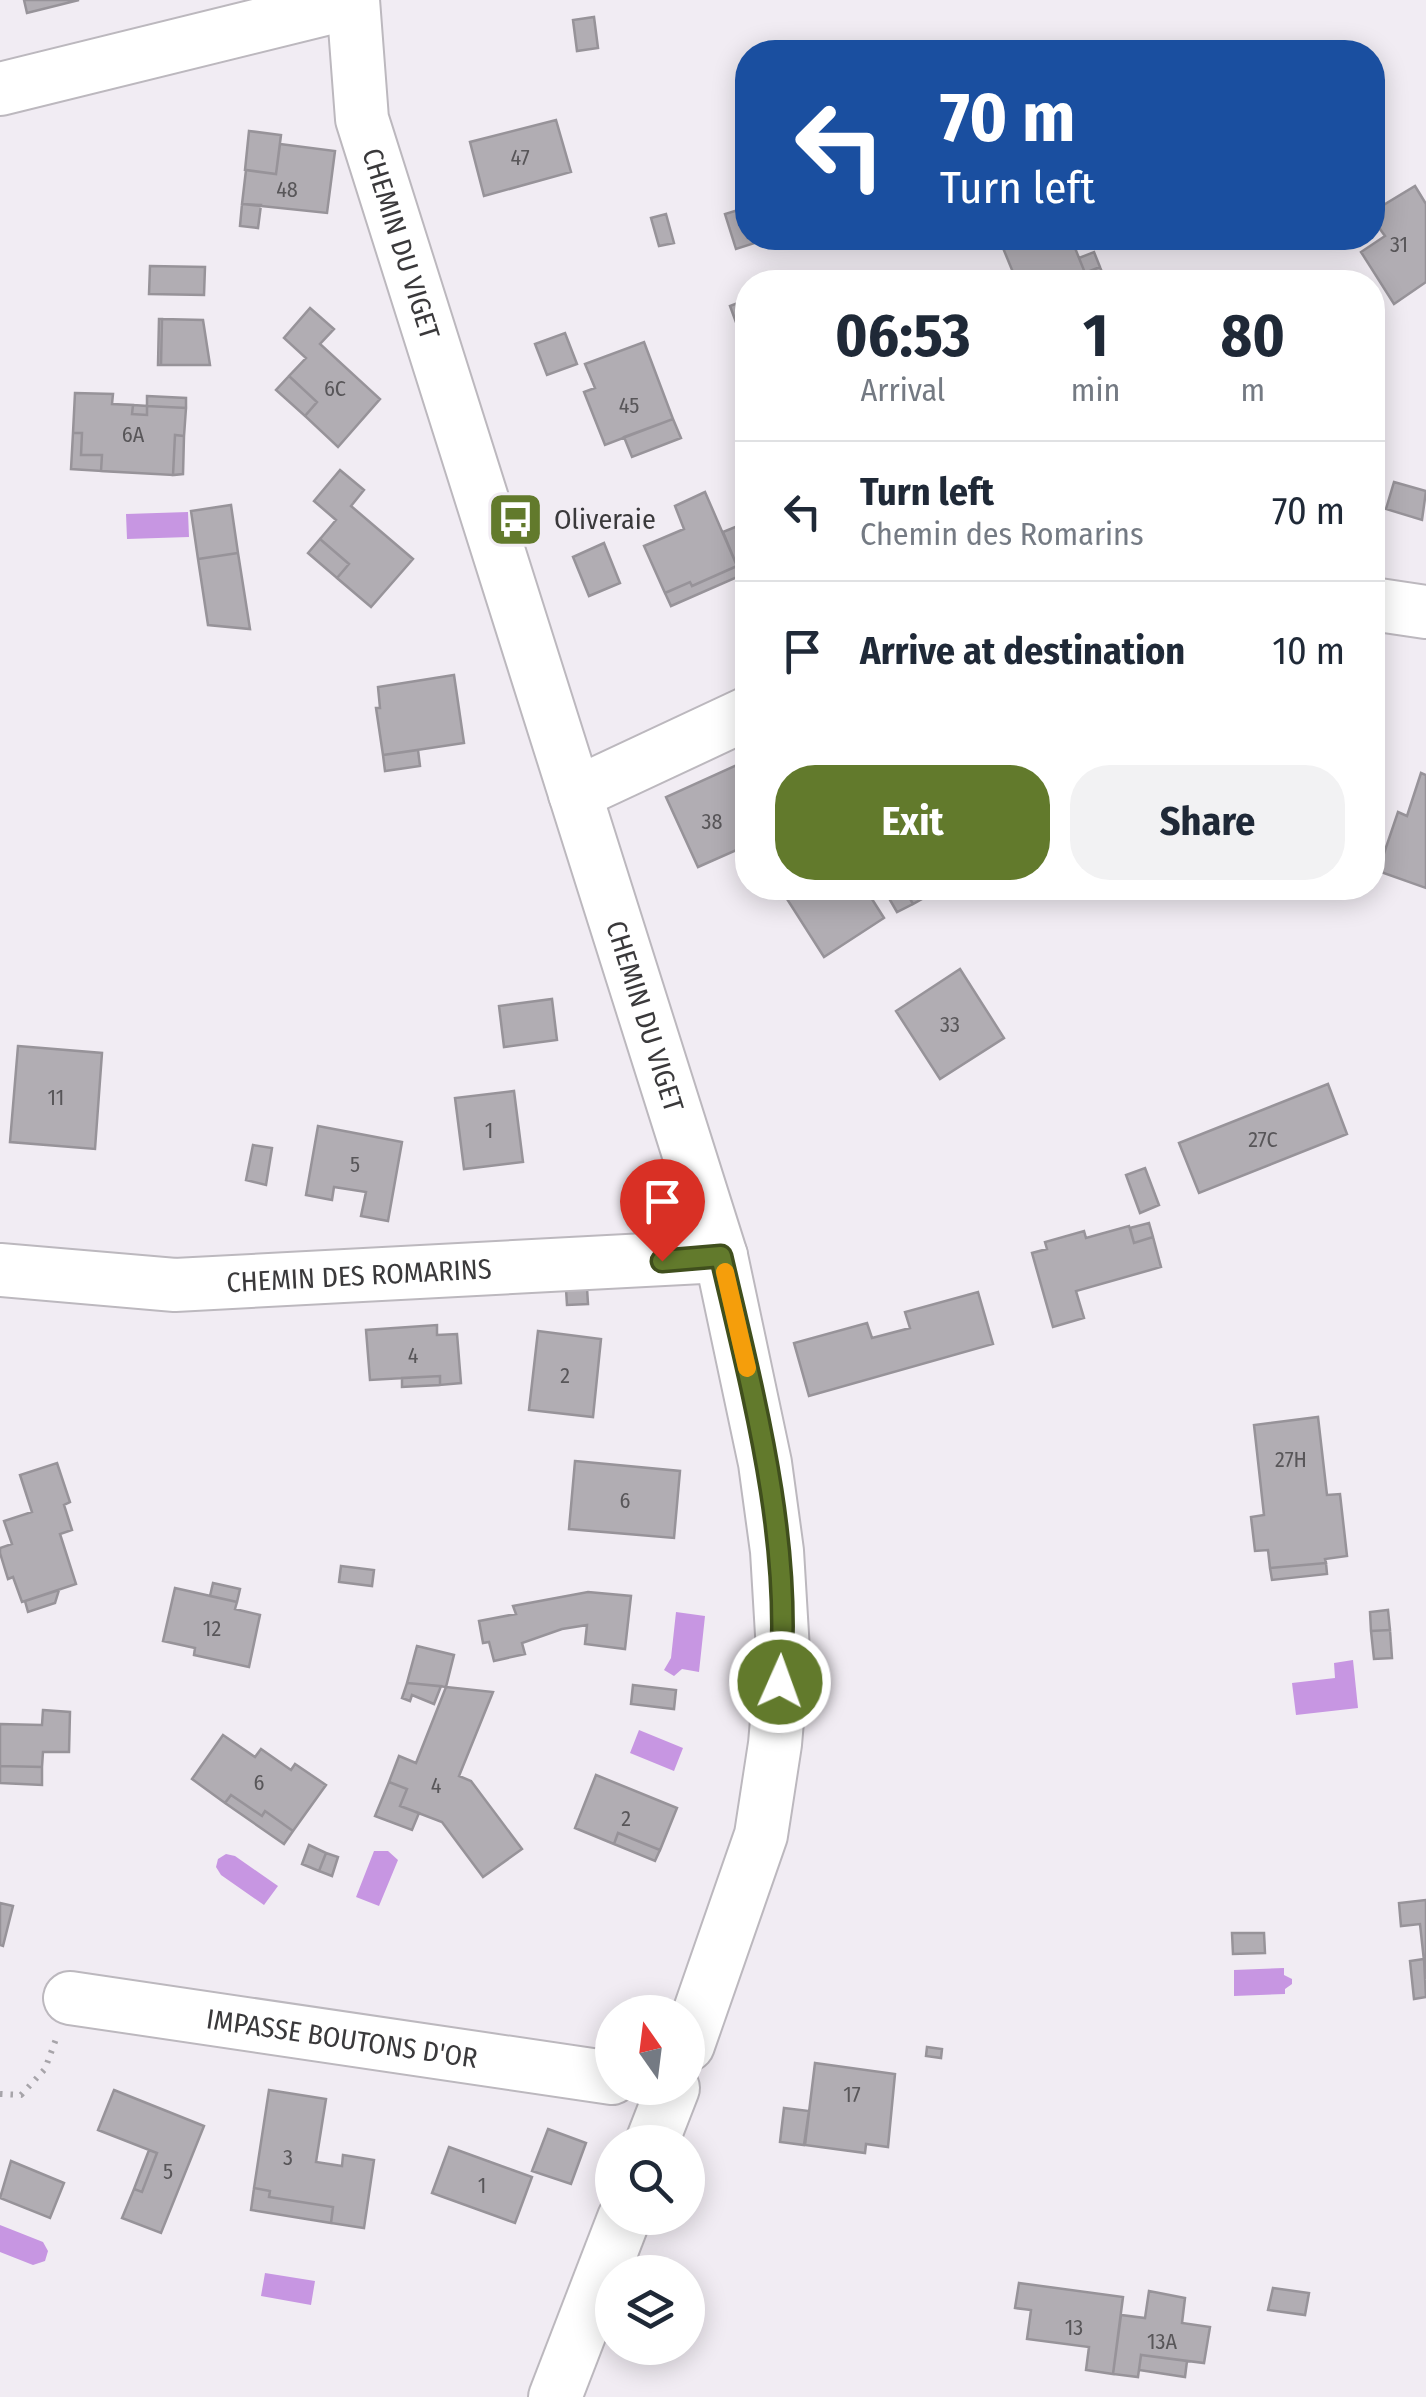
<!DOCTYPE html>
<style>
:root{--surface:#fff;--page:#f2f2f3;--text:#1f2937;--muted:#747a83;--line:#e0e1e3;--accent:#627a2c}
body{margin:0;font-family:"Fira Sans Condensed",sans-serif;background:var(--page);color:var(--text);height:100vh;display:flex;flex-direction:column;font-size:38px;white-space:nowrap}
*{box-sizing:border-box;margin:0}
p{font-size:32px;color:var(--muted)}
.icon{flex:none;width:55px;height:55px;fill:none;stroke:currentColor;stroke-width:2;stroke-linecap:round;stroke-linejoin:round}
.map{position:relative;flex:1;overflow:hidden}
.panel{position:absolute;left:735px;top:270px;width:650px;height:630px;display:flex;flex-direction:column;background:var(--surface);border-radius:40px;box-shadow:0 5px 25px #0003}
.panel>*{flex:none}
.banner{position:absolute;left:735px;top:40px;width:650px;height:210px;border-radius:40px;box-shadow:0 5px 25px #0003;background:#1a4fa0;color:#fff;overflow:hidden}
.needle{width:65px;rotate:346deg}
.tools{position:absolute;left:595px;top:1995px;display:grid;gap:20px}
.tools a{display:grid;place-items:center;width:110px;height:110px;border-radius:50%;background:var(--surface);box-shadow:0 5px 25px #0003;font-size:50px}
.pin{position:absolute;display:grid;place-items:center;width:85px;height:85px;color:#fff;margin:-102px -42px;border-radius:50% 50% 50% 0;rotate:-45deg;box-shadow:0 0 10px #0007}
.pin .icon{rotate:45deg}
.me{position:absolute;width:110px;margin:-55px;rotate:2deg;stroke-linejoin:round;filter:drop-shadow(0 0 8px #0008)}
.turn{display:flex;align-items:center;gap:35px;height:210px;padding:0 40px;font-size:45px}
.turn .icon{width:130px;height:130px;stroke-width:2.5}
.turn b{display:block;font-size:70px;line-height:85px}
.eta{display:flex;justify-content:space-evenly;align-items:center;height:170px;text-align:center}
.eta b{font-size:60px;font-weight:700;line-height:70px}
.cta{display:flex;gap:20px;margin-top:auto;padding:20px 40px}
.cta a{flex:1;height:115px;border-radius:40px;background:var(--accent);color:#fff;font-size:40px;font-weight:700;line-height:115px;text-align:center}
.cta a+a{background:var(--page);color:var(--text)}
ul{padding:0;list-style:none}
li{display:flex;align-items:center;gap:30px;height:140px;padding:0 40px;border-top:2px solid var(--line)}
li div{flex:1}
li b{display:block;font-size:38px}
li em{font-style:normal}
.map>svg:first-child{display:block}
</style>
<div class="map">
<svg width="1426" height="2397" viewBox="0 0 1426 2397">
<rect width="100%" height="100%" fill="#f1ecf3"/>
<path fill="#c796e2" d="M188,512l1,25 -62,2 -1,-25z
M676,1612l29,4 -6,56 -17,-3 -8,7 -10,-6 7,-12z
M1353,1660l5,48 -62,7 -4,-32 43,-5 -1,-15z
M639,1730l44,18 -9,23 -44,-18z
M374,1851h14l10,9 -19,46 -23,-9z
M226,1854l9,2 43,30 -14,19 -43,-30 -5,-8 2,-8z
M1284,1968v7l8,4v5l-7,5v5l-51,2v-26z
M0,2225l43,17 5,9 -3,10 -12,4 -33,-13z
M265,2273l50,8 -4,24 -50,-9z"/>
<path fill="#b1adb3" stroke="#979399" stroke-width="2.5" d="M24,0h55l-52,13z
M594,17l4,31 -21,3 -4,-31z
M556,120l15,52 -87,24 -14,-54z
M249,131l32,4 -5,39 -31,-4z
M280,144l55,7 -8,62 -85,-9 4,-34 30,4z
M1415,186l11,18v78l-32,22 -33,-52 24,-16 -13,-18v-6z
M242,204l19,1 -3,23 -18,-2z
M748,207v31l19,1 -31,10 -11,-35z
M666,214l8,29 -15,3 -8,-28z
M1030,238h41l14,35 15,-6 6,15h-89l-14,-34z
M1094,252l6,15 -15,6 -6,-15z
M150,266l55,1 -1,28 -55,-1z
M821,272l4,10h-32z
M748,299v56l-18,-49z
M310,308l24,21 -14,15 60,55 -42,48 -33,-31 12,-14 -28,-26 17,-18 -22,-20z
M159,319h3l-1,46h-3z
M162,319l41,1 7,45h-49z
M565,333l12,31 -30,11 -12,-31z
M644,342l29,77 -68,26 -21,-53 11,-4 -10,-24z
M289,376l28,26 -12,14 -29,-26z
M75,393l38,1 -1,10 21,1 -1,9 15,1v-9l39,2 -2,28 -9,-1 -2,40 -72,-4 1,-16h-21l1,-22h-9z
M147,396l39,2v10l-39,-2z
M133,405l14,1v9l-15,-1z
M673,419l8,19 -49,19 -8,-20z
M73,433h9l-1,22h21l-1,16 -30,-2z
M175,435l9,1 -1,38 -10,1z
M340,470l24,20 -13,16 62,53 -42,48 -34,-29 12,-14 -29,-25 16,-19 -22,-19z
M1394,482l32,9 -4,29 -36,-11z
M705,492l32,74 -45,20 -2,-4 -25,11 -21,-47 40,-17 -9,-23z
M231,505l7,48 -40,6 -7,-48z
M745,523l3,39 -11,4 -14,-34z
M320,539l29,25 -12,14 -29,-25z
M604,543l16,40 -31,13 -16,-39z
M238,553l12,76 -42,-4 -10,-66z
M737,566l5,9 -71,31 -6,-13 25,-11 2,4z
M454,675l10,68 -81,12 -7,-47h4l-2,-21z
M418,750l2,16 -35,5 -2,-16z
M748,760v85l-50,22 -32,-70z
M1421,773l5,2v113l-48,-17 20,-59 9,4z
M780,888h85l19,30 -60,39z
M883,888h21l9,16 -16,8z
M904,888h33l1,2 -25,14z
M960,969l44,69 -64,41 -44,-68z
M552,999l5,41 -53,7 -5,-41z
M18,1046l84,7 -7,96 -85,-7z
M1328,1084l19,50 -148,59 -20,-50z
M514,1091l9,71 -59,7 -9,-71z
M318,1126l84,16 -14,79 -27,-5 5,-24 -32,-5 -2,13 -26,-5z
M253,1145l19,3 -6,37 -20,-5z
M1145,1168l14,37 -19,8 -14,-38z
M1149,1223l4,14 -19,6 -4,-15z
M1129,1226l5,17 19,-6 8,30 -85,24 8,27 -31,9 -21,-74 15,-4 -2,-7 39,-11 2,7z
M587,1288l1,16 -21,1 -1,-16z
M978,1292l15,52 -184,52 -15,-53 73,-20 5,15 38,-10 -5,-16z
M437,1325v10l20,-1 4,49 -21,2v-9l-70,4 -4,-50z
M538,1331l63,8 -8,78 -64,-7z
M440,1376v9l-38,2v-9z
M1318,1417l9,78 13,-1 7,62 -22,3 1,4 -56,5 -2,-18 -13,1 -4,-34 13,-2 -10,-90z
M575,1461l105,10 -6,67 -105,-9z
M57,1463l13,39 -6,3 8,25 -12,4 16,50 -54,18 -9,-25 -5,2 -8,-26v-5l12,-4 -8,-23 28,-9 -12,-37z
M1326,1563l1,11 -55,6 -2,-12z
M341,1566l33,4 -2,16 -33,-4z
M213,1583l27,6 -3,13 -27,-6z
M175,1588l62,14 -2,7 25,6 -11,52 -55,-12 1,-7 -32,-7z
M59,1590l-4,13 -27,9 -3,-11z
M588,1592l43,4 -6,53 -40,-5 2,-19 -25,4 -40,14 3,11 -31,7 -5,-19 -6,1 -4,-22 37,-7 -3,-8z
M1388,1610l2,20 -19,1 -1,-19z
M1390,1630l2,28 -18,1 -3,-28z
M417,1646l37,9 -8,32 -39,-4z
M407,1683l34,3 -7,18 -22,-9 -2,6 -8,-3z
M633,1685l43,5 -2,19 -43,-5z
M446,1687l47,5 -34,84 12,5 51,68 -39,28 -41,-55 -42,-16 7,-17 -18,-7 10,-26 17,7z
M43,1710l27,2 -1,40h-26l-1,15 -42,-1v-42l42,1z
M223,1735l32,22 6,-8 30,21 4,-6 31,21 -33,46 -28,-20 -3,5 -31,-21 -6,8 -33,-24z
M0,1766l42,1v18l-42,-2z
M596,1775l81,33 -17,42 -42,-17 -4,11 -39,-16z
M389,1782l18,7 -7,17 19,7 -7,17 -37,-14z
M231,1795l31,21 3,-5 28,20 -9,13 -59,-41z
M618,1833l42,17 -5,11 -41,-17z
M309,1845l17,8 -7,18 -17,-7z
M326,1853l12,4 -6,19 -13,-5z
M1426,1900v79l-6,-55 -19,2 -2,-23z
M0,1903l13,3 -10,40 -3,-1z
M1232,1933h32l1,20 -32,1z
M1424,1959l2,38 -12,2 -4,-38z
M927,2047l15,2 -1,9 -15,-2z
M815,2063l80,11 -7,73 -22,-3 -1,9 -60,-8z
M114,2090l90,36 -43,107 -39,-15 12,-29 8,3 15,-39 -59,-23z
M269,2090l57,9 -10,63 26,4 1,-11 31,5 -10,68 -33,-5 2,-16 -64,-10 1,-6 -16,-3z
M784,2108l25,3 -5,34 -24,-3z
M548,2129l38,14 -15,41 -39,-13z
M449,2147l83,30 -17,46 -83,-30z
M149,2150l8,3 -15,39 -8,-3z
M11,2161l53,22 -14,35 -50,-20z
M254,2188l16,3 -1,6 64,10 -2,16 -80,-13z
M1019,2283l104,14 -10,77 -27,-4 3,-23 -62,-8 4,-29 -16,-2z
M1273,2288l36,5 -4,22 -37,-5z
M1149,2291l36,7 -3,25 28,4 -6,36 -63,-8 -3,22 -25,-3 8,-59 24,3z
M1141,2355l46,6 -2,16 -46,-7z"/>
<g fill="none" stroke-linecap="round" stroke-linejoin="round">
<defs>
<g id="minor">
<path id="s1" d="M353,0l9,119 359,1137 44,207 12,88 6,100 -8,93 -14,91 -73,210"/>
<path d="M0,89l353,-87"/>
<path d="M1372,604l54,8"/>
<path d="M575,794l173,-81"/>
<path id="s2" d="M0,1270l175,15 546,-29"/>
<path id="s3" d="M70,1998l542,80"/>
<path d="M652,2142l21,-54"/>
<path d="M555,2397l69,-179"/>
</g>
</defs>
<use href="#minor" stroke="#bcb8be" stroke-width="56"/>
<path stroke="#a7a4a9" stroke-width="6" stroke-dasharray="2.5 8" stroke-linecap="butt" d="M0,2094l21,1 24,-26 11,-30"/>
<use href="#minor" stroke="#fff" stroke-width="52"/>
</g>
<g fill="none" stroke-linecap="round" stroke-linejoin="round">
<defs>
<path id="route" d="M662,1261l59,-5c32,138 72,284 59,426"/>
</defs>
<use href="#route" stroke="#404f1d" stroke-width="25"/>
<use href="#route" stroke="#627a2c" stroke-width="18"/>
<path stroke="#f59e0b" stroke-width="18" d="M725,1272l22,96"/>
</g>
<defs>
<symbol id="bus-square" viewBox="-11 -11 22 22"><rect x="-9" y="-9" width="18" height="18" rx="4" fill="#627a2c" stroke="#f1ecf3"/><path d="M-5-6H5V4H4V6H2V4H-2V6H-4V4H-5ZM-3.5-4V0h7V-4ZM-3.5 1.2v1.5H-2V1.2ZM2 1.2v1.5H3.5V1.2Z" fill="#fff"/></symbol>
</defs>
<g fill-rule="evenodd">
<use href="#bus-square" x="484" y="488" width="63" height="63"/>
</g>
<g text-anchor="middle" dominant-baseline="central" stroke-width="8" stroke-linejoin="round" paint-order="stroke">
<g font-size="22" fill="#585659">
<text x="520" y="157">47</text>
<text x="287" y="189">48</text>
<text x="1399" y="244">31</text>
<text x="335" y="388">6C</text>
<text x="629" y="405">45</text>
<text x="133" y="434">6A</text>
<text x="712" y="821">38</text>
<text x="950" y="1024">33</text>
<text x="56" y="1097">11</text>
<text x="489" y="1130">1</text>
<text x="1263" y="1139">27C</text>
<text x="355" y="1164">5</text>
<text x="413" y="1355">4</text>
<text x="565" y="1375">2</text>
<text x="1291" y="1459">27H</text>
<text x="625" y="1500">6</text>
<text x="212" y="1628">12</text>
<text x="259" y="1782">6</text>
<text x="436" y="1785">4</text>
<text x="626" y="1818">2</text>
<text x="852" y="2094">17</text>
<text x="288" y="2157">3</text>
<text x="168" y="2171">5</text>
<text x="482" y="2185">1</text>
<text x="1074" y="2327">13</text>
<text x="1162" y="2341">13A</text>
</g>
<g font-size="28" fill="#3a393b" stroke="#f1ecf3">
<text stroke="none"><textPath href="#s1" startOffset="250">CHEMIN DU VIGET</textPath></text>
<text stroke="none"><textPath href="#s1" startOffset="1060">CHEMIN DU VIGET</textPath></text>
<text stroke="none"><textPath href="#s2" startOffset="360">CHEMIN DES ROMARINS</textPath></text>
<text stroke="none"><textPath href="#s3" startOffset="275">IMPASSE BOUTONS D'OR</textPath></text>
</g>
<g font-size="28" fill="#3a393b" stroke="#f1ecf3" text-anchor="start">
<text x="554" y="519">Oliveraie</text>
</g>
</g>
</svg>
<div class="tools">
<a><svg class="needle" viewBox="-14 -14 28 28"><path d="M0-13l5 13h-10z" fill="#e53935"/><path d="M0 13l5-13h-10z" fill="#747a83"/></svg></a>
<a><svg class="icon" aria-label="search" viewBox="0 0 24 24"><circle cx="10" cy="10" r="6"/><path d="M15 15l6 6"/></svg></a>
<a><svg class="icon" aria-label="layers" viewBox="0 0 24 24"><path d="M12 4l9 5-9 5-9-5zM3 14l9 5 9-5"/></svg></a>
</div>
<div class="pin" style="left:662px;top:1261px;background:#d93025"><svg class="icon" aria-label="arrive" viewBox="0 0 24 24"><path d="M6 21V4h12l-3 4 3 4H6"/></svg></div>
<svg class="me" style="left:780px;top:1682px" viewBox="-20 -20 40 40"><circle r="17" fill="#627a2c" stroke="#fff" stroke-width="3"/><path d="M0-11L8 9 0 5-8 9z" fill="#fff"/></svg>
<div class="banner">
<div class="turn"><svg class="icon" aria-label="left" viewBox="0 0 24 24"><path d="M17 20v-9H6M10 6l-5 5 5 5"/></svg><div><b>70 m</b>Turn left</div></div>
</div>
<section class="panel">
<div class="eta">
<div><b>06:53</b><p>Arrival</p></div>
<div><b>1</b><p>min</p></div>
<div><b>80</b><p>m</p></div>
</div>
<ul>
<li><svg class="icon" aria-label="left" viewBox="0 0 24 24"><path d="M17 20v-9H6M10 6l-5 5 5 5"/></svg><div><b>Turn left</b><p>Chemin des Romarins</p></div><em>70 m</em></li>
<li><svg class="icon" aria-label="arrive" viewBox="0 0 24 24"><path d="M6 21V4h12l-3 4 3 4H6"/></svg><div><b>Arrive at destination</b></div><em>10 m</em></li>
</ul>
<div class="cta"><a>Exit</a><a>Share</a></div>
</section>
</div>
